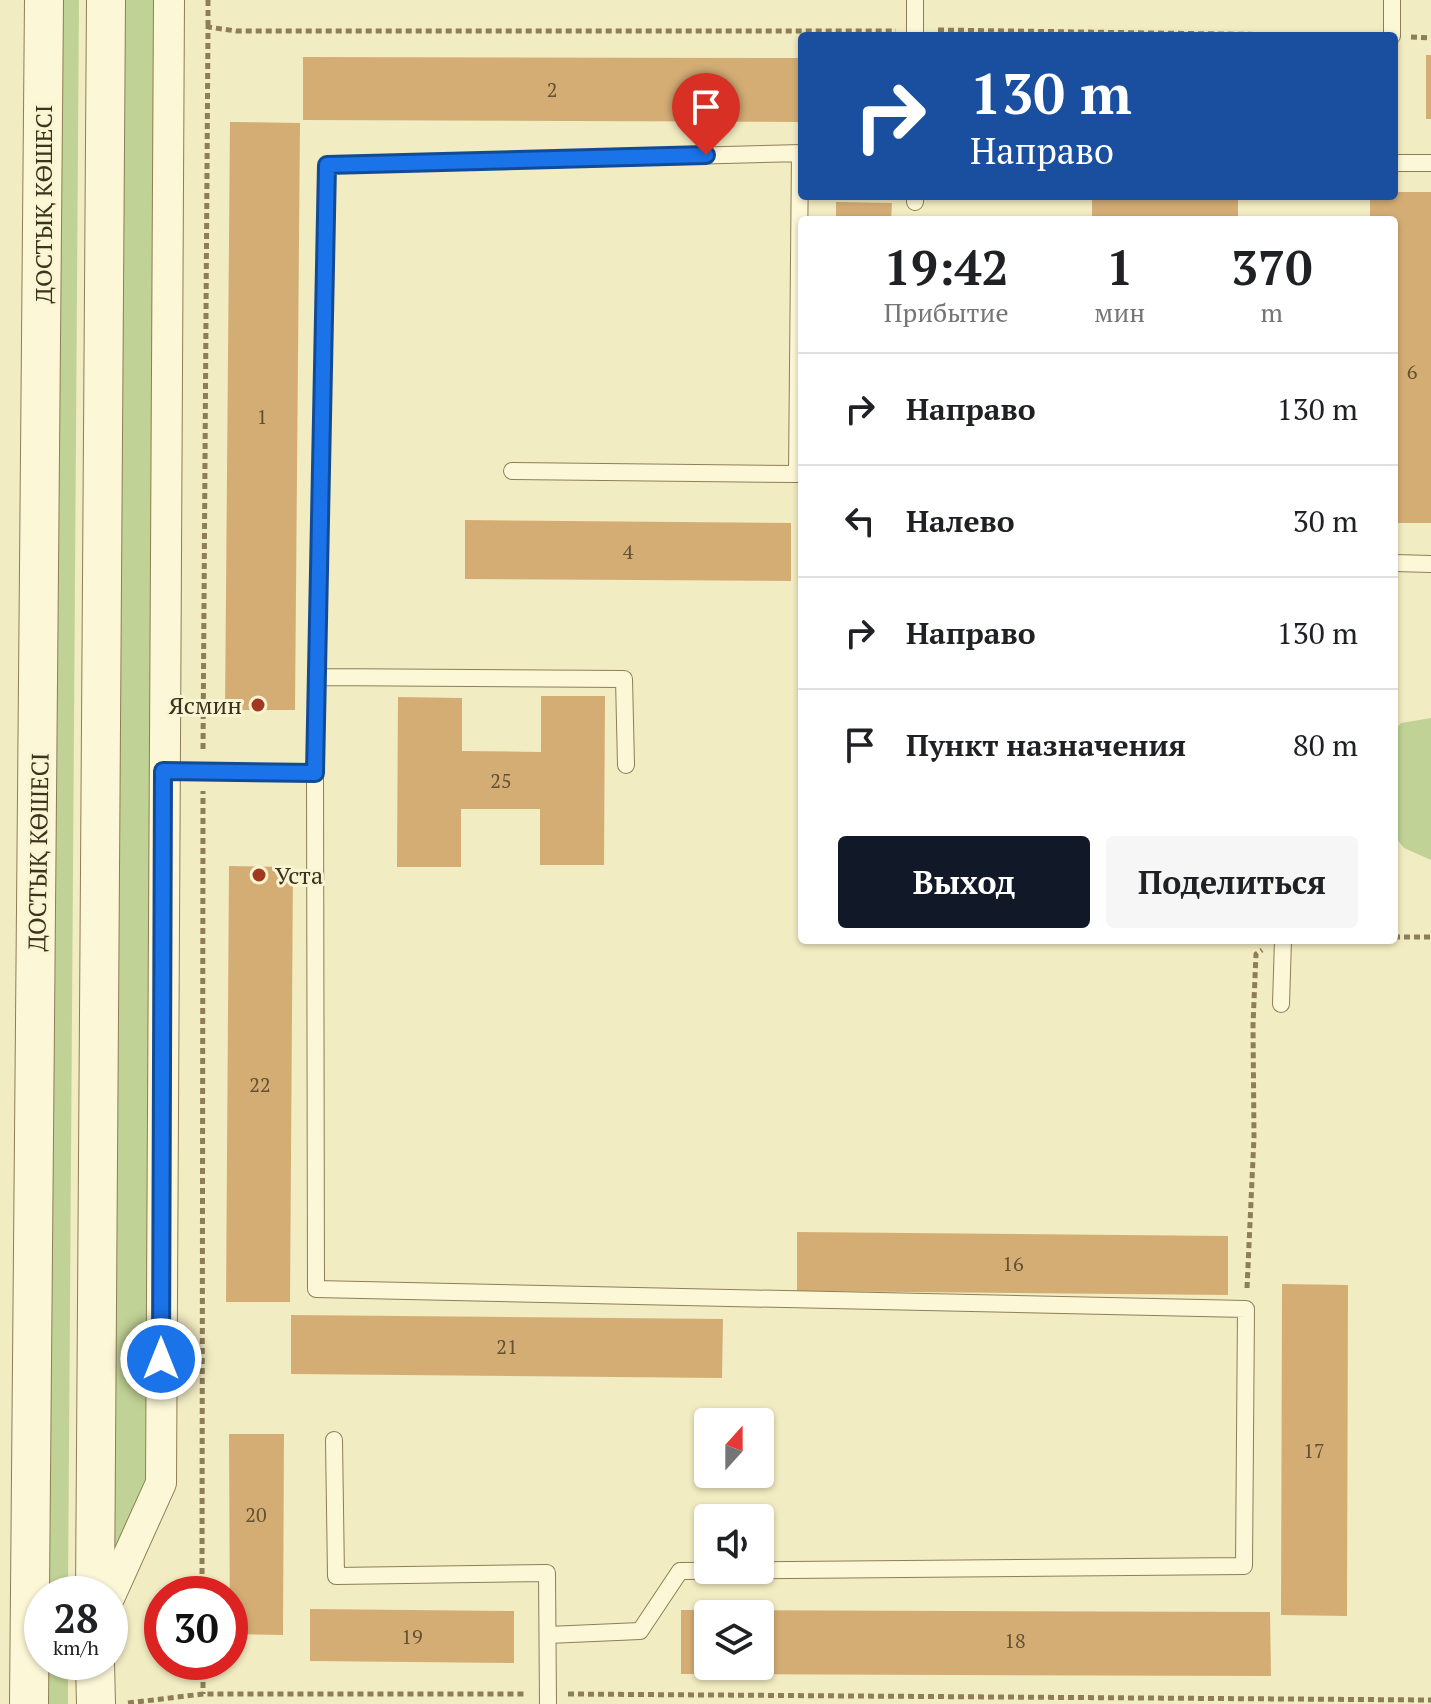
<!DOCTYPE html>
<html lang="ru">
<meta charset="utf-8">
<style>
:root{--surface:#fff;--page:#f6f6f6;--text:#202124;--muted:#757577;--line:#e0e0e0;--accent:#111827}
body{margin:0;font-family:"PT Serif",serif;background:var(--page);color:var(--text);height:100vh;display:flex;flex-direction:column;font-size:30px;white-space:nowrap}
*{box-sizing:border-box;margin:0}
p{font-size:26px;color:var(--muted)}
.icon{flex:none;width:44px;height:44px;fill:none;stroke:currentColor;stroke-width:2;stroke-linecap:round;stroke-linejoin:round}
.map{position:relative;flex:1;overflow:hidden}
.drawer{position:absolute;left:798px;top:216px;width:600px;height:728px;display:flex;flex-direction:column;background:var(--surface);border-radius:8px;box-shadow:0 2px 6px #0004}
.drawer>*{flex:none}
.hud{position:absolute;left:798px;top:32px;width:600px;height:168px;border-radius:8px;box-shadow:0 2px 6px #0004;background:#1a4fa0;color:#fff;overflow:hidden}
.needle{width:52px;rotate:21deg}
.fabs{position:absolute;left:694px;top:1408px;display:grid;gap:16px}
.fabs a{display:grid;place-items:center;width:80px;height:80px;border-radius:8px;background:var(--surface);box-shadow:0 2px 6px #0004;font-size:40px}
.speed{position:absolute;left:24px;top:1576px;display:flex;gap:16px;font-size:40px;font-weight:700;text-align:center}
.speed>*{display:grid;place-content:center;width:104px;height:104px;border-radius:50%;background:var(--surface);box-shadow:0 2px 6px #0004;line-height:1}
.speed small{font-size:20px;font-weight:400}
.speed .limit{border:12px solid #d22;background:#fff;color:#111}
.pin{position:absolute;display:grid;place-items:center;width:68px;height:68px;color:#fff;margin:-82px -34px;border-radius:50% 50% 50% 0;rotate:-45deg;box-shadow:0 0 8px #0007}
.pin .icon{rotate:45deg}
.me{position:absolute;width:88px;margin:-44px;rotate:0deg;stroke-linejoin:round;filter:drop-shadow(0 0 6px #0008)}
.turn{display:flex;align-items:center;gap:28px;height:168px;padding:0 40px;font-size:36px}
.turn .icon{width:104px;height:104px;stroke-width:2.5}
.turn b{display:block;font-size:56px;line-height:68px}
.eta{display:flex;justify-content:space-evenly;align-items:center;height:136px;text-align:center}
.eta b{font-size:48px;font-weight:700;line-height:56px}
.button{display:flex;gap:16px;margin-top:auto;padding:16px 40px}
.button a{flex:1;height:92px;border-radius:8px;background:var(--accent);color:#fff;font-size:32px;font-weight:700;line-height:92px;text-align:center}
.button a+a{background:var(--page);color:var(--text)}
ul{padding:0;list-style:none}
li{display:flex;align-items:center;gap:24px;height:112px;padding:0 40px;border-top:2px solid var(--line)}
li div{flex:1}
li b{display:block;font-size:30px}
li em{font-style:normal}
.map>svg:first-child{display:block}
</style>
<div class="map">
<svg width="1431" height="1704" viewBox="0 0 1431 1704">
<rect width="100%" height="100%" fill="#f2ecc2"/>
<path fill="#c0d295" d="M58,0h21l-11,1594h-22z
M120,0h38l-1,200 -12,1285 -33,74z
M1431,718v142l-27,-12 -10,-12v-105l7,-8z
M45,1662h23v42h-27z"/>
<path fill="#d4ad75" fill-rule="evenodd" d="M1426,55h5v64h-5z
M303,57l499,1v64l-499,-2z
M230,122l70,1 -5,587h-70z
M1394,192h37v331h-37v-303h-24v-24h24z
M1092,196h146v24h-146z
M836,202l56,1 -1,17h-55z
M465,520l326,3v58l-326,-2z
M541,696h64l-1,169h-64v-56h-79v58h-64l1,-170 64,1v53l79,1z
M229,866l64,1 -3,435h-64z
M797,1232l431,4v59l-431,-4z
M1282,1284l66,1 -1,331 -66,-1z
M291,1315l432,4 -1,59 -431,-4z
M229,1434h55l-1,201 -53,-1z
M310,1609l204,2v52l-204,-2z
M681,1610l589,2 1,64 -590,-2zM708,1614h52v52h-52z"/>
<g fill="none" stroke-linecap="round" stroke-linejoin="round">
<defs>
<path id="service" d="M915,0v36
M1392,0v36
M1394,163h37
M915,202v-6
M512,471l285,3 3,-321
M1394,563l37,1
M317,677l307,2 2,86
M163,771l152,2
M1281,1004l2,-64
M334,1440l2,136 211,-3 1,131
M548,1635l92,-4 40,-60 564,-5 2,-257 -930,-20 -1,-516 12,-608 475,-12"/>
<path id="minor" d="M110,1596l51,-113 8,-1483"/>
<path id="tertiary" d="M95,1594l11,-1594
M95,1662l1,42
M29,1704l15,-1704"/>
</defs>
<use href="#service" stroke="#8e7e57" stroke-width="18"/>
<use href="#minor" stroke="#8e7e57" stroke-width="32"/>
<use href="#tertiary" stroke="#8e7e57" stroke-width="40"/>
<path stroke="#8e7e57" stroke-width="5" stroke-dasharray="6 4" stroke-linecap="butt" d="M208,0v27
M938,30l429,6
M1411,37l20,1
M203,749l5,-722 28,4h660
M1394,937h37
M1247,1288l7,-151 -1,-112 3,-71 6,-4
M202,1594l1,-803
M203,1662v32
M568,1694l863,6
M128,1703l75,-9h323"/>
<use href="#service" stroke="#fcf7d7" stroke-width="16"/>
<use href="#minor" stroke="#fcf7d7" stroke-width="30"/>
<use href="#tertiary" stroke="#fcf7d7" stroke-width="38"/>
</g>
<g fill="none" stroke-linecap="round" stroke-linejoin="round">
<defs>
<path id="route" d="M161,1359l2,-588 152,2 12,-608 379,-10"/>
</defs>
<use href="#route" stroke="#114b97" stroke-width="20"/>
<use href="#route" stroke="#1a73e8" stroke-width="14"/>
</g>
<g fill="#a33821" stroke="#f9f5d3" stroke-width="3">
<circle cx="258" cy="705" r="8"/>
<circle cx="259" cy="875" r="8"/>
</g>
<g text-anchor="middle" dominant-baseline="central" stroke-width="6" stroke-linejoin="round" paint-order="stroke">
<g font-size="20" fill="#635133">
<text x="552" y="89">2</text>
<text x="1412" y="371">6</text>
<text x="262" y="416">1</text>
<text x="628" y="551">4</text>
<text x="501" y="780">25</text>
<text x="260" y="1084">22</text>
<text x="1013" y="1263">16</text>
<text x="507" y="1346">21</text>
<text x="1314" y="1450">17</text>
<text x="256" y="1514">20</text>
<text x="412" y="1636">19</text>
<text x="1015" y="1640">18</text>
</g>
<g font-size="24" fill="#3d321d" stroke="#f9f5d3">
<text transform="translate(43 204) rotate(-90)">ДОСТЫҚ КӨШЕСІ</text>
<text transform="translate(38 852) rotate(-89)">ДОСТЫҚ КӨШЕСІ</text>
</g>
<g font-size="24" fill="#3d321d" stroke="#f9f5d3" text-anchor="end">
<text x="242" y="705">Ясмин</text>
<text x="275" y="875" text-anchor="start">Уста</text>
</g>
</g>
</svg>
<div class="fabs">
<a><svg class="needle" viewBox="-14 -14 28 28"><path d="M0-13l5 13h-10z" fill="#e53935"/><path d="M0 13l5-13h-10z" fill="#757577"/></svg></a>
<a><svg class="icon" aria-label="sound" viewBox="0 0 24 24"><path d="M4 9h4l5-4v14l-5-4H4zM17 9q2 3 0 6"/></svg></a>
<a><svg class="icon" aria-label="layers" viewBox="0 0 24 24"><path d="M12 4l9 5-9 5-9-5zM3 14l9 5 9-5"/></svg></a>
</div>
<div class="speed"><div>28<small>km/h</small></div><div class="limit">30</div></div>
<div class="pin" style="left:706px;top:155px;background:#d93025"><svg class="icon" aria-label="arrive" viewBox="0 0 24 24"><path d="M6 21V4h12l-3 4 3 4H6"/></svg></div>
<svg class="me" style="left:161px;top:1359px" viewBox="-20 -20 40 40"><circle r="17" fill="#1a73e8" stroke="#fff" stroke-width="3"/><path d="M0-11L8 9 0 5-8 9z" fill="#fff"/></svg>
<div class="hud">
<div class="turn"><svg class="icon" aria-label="right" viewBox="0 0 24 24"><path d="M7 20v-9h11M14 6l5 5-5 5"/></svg><div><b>130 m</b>Направо</div></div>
</div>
<section class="drawer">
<div class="eta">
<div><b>19:42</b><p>Прибытие</p></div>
<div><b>1</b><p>мин</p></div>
<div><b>370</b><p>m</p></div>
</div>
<ul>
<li><svg class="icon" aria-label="right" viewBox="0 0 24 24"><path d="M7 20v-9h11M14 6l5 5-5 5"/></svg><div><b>Направо</b></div><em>130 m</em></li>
<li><svg class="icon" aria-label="left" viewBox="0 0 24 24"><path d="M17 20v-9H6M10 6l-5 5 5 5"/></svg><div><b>Налево</b></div><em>30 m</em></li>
<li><svg class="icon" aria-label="right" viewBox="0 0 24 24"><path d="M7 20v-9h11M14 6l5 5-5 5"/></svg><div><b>Направо</b></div><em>130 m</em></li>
<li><svg class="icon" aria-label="arrive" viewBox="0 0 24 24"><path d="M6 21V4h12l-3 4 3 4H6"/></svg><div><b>Пункт назначения</b></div><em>80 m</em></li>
</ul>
<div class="button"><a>Выход</a><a>Поделиться</a></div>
</section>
</div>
